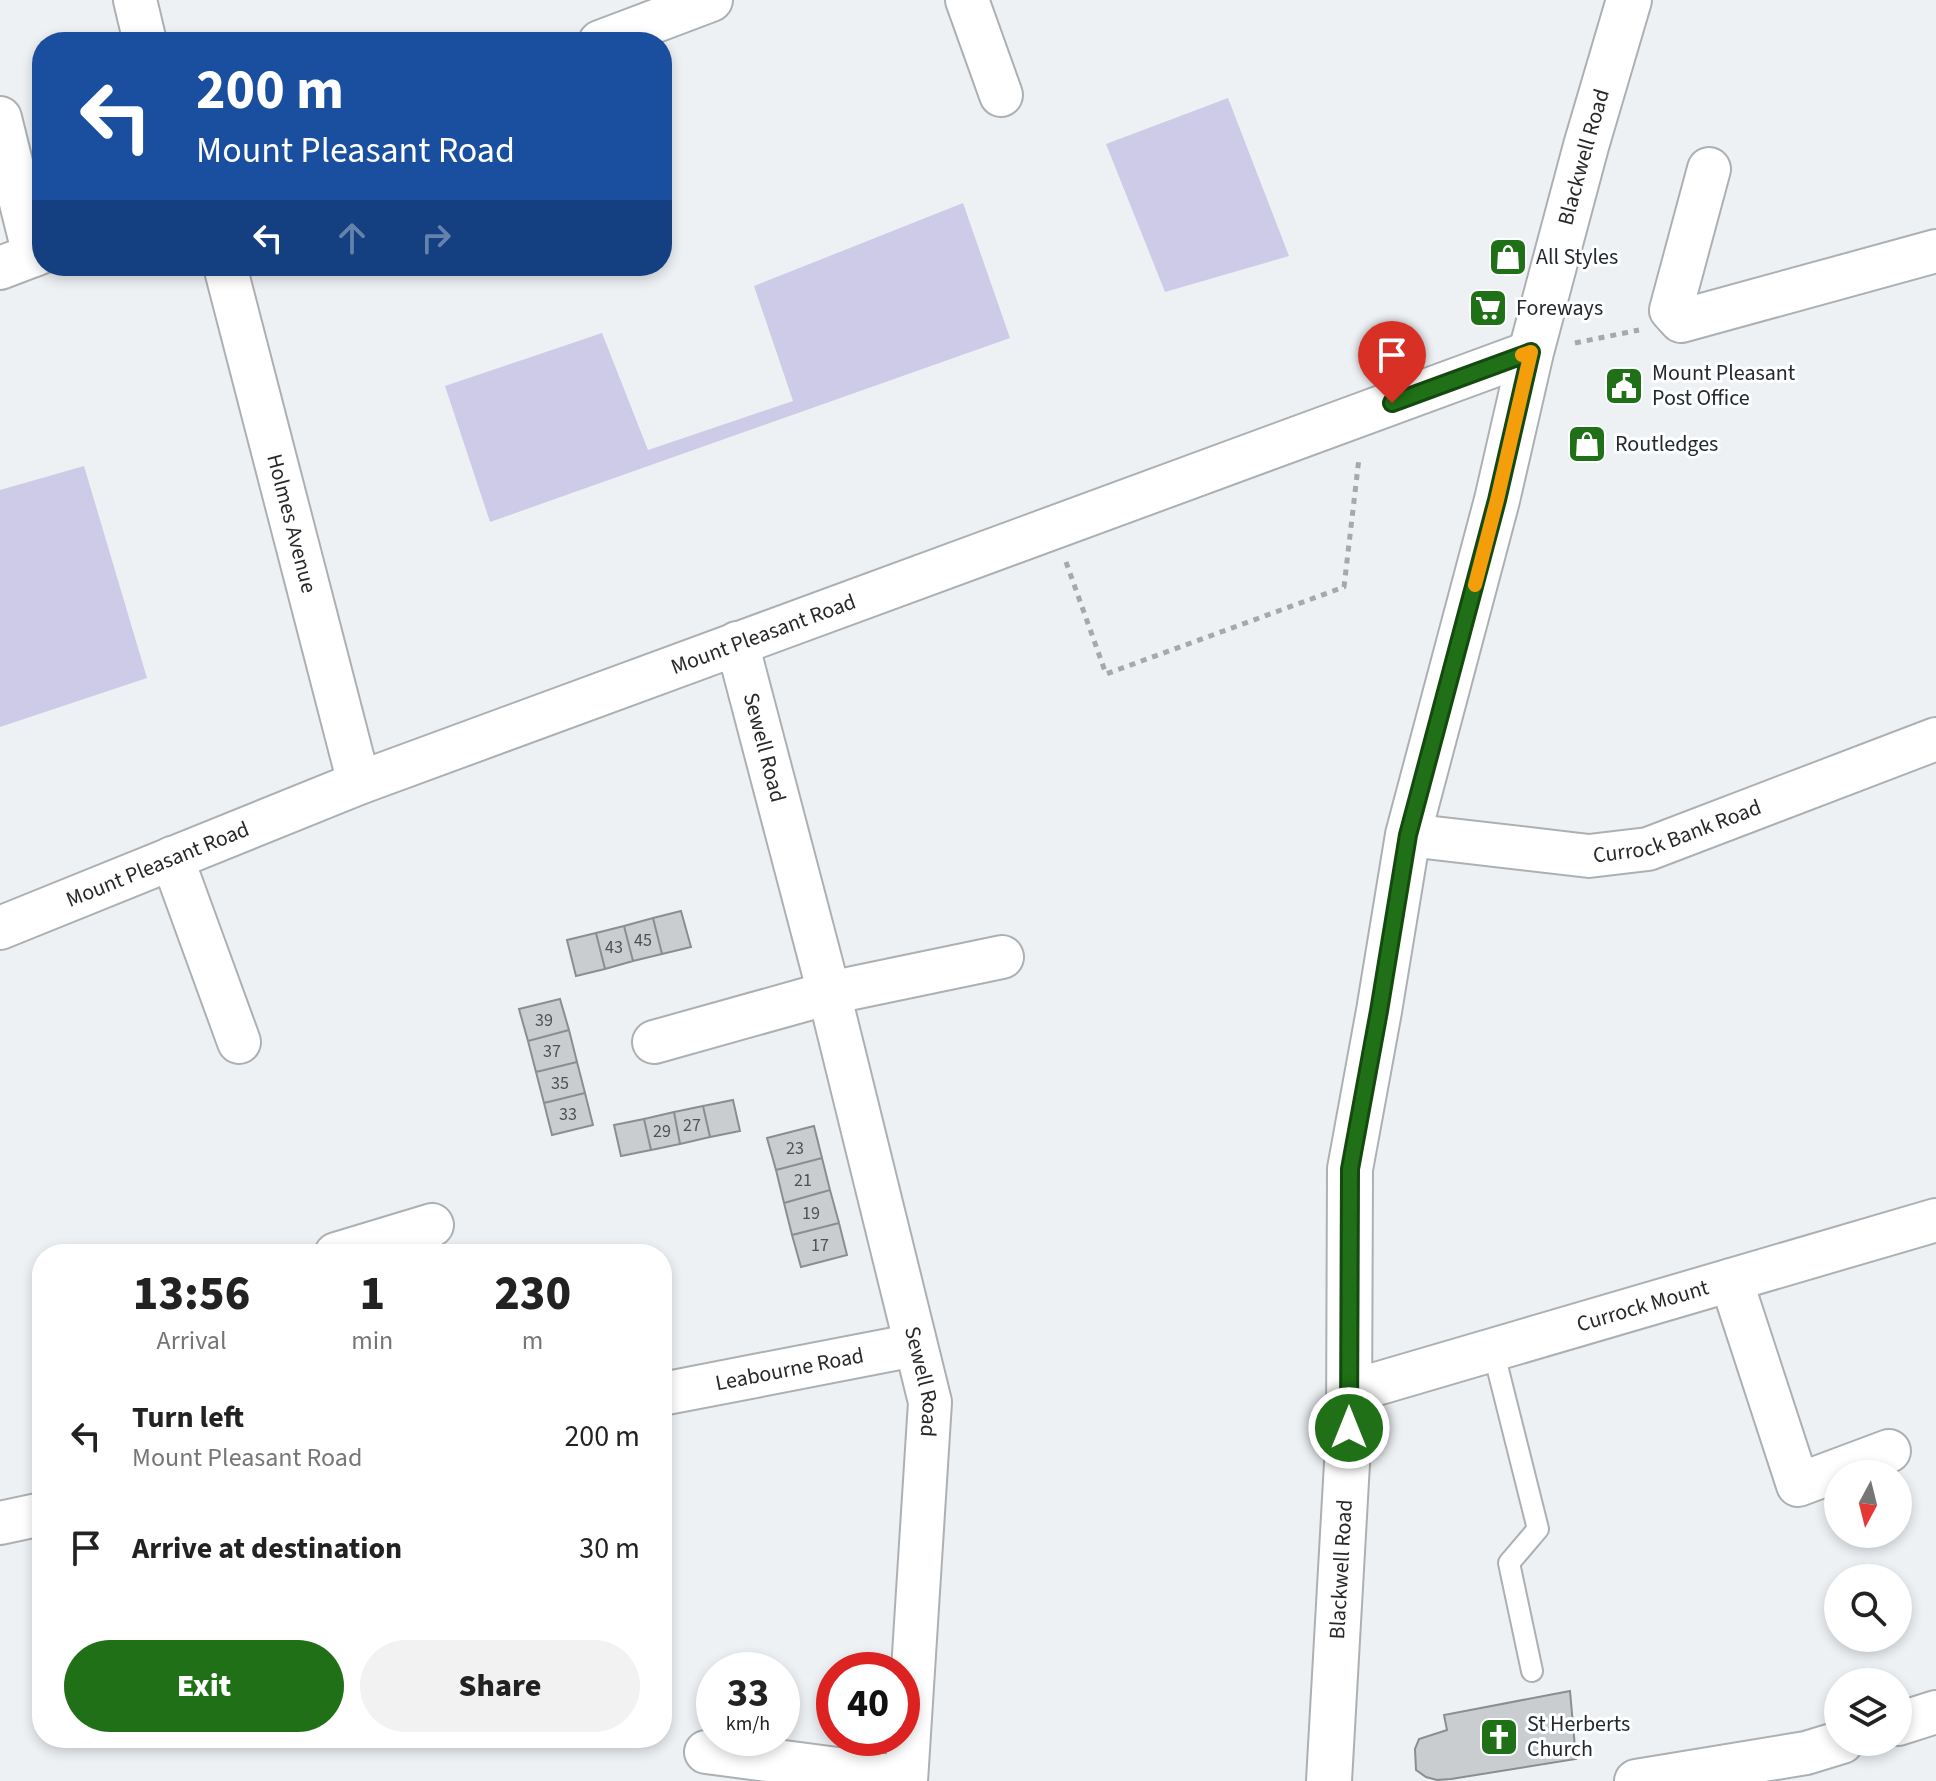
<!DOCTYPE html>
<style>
:root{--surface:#fff;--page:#f2f2f2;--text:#222;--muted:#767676;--accent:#1f7017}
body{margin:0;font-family:"Source Sans 3",sans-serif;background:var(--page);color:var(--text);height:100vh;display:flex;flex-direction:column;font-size:30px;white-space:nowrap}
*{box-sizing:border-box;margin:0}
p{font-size:26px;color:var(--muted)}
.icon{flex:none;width:44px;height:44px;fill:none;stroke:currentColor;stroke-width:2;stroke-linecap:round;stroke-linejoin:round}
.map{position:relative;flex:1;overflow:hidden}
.sheet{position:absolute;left:32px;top:1244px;width:640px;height:504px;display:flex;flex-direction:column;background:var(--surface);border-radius:32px;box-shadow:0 4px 12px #0003}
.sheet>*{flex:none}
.hud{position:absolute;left:32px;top:32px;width:640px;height:244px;border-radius:32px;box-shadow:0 4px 12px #0003;background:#1a4fa0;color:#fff;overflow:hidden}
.needle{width:52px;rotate:187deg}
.fabs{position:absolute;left:1824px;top:1460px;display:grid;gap:16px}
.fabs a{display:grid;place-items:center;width:88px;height:88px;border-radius:50%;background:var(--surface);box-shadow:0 4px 12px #0003;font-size:40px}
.speed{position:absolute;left:696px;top:1652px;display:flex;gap:16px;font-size:40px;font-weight:700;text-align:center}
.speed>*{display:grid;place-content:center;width:104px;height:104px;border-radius:50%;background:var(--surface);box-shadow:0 4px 12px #0003;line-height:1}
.speed small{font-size:20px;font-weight:400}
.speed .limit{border:12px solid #d22;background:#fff;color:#111}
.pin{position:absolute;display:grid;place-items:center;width:68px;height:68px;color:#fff;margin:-82px -34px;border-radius:50% 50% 50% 0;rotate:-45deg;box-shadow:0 0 8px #0007}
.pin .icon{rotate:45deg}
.me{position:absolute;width:88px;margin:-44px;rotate:0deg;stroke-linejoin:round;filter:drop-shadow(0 0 6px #0008)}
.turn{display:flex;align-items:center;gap:28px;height:168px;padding:0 32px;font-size:36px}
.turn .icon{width:104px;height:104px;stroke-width:2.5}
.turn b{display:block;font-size:56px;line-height:68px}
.lanes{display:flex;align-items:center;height:76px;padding:0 32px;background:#0003;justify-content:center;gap:40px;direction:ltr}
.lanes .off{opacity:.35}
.eta{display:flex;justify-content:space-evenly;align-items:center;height:136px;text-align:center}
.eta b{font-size:48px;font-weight:800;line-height:56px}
.button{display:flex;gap:16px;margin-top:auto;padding:16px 32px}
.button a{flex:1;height:92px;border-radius:48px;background:var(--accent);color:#fff;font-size:32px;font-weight:800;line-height:92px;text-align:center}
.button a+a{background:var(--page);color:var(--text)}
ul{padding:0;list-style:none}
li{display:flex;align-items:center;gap:24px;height:112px;padding:0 32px}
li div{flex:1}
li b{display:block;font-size:30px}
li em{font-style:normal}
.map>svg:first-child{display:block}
</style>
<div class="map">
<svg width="1936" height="1781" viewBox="0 0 1936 1781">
<rect width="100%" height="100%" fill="#eef1f4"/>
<path fill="#cdcbe8" d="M1228,98l61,158 -124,36 -59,-148z
M963,203l47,135 -520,184 -45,-136 157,-53 46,117 145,-49 -39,-115z
M84,466l63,212 -147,49v-237z"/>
<path fill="#c9cdcf" stroke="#8a8e90" stroke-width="2" d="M681,911l10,36 -29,7 -9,-36z
M653,918l9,36 -29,7 -9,-35z
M624,926l9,35 -28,8 -9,-36z
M596,933l9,36 -29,7 -9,-36z
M560,999l9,31 -41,11 -9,-32z
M569,1030l8,32 -41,10 -8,-31z
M577,1062l8,31 -41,10 -8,-31z
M585,1093l8,32 -41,10 -8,-32z
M733,1100l7,31 -30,6 -7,-31z
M703,1106l7,31 -30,7 -6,-32z
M674,1112l6,32 -29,6 -7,-31z
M644,1119l7,31 -30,6 -7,-31z
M814,1126l8,32 -46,12 -9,-32z
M822,1158l8,32 -46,13 -8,-33z
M830,1190l9,33 -47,12 -8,-32z
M839,1223l8,32 -46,12 -9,-32z
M1570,1691l6,68 -125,20 -14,1 -11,-3 -10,-7 -1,-21 4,-10 28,-9 -3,-15z"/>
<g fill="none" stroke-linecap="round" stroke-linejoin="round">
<defs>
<path id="service" d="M1493,1350l45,179 -29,34 23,108"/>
<g id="minor">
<path d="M135,0l10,42"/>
<path d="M967,0l34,95"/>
<path d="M600,42l111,-42"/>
<path d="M0,118l34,137"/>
<path d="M1709,169l-38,141 10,11 255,-70"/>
<path id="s1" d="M225,266l134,517"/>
<path d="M0,268l42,-16"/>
<path id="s2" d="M737,643l92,350 101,409 -24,379"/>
<path id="s3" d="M1408,835l181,21 59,-7 288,-110"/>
<path d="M172,858l67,184"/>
<path id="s4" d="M0,928l359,-145 1172,-431"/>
<path d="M654,1042l175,-49 173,-36"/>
<path d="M336,1254l96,-29"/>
<path d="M1731,1280l67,205 91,-34"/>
<path id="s5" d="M1349,1392l587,-172"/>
<path id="s6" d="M662,1394l253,-49"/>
<path d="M0,1523l42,-9"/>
<path d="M1898,1724l38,-12"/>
<path d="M706,1752l200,26"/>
<path d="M1636,1781l170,-28 36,-11"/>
</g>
<g id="tertiary">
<path id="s7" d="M1329,1781l20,-353 1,-259 29,-158 29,-176 89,-335 34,-148 55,-206 43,-146"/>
</g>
</defs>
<use href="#service" stroke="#adb0b2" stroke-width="24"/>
<use href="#minor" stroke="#adb0b2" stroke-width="46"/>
<use href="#tertiary" stroke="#adb0b2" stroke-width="48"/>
<path stroke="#a6a8aa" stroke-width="5" stroke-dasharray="6 6" stroke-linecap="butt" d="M1575,343l64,-13
M1066,562l40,112 238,-87 15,-129"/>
<use href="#service" stroke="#fff" stroke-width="20"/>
<use href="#minor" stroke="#fff" stroke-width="42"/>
<use href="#tertiary" stroke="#fff" stroke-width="44"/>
</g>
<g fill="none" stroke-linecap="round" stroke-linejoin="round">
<defs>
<path id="route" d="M1349,1428l1,-259 29,-158 29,-176 89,-335 34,-148 -139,51"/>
</defs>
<use href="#route" stroke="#14490f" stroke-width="20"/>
<use href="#route" stroke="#1f7017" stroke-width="14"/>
<path stroke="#f59e0b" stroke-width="14" d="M1475,585l22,-85 34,-148 -9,3"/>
</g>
<defs>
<symbol id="shop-square" viewBox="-11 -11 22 22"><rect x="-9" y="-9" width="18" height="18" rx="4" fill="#1f7017" stroke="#fcfeff"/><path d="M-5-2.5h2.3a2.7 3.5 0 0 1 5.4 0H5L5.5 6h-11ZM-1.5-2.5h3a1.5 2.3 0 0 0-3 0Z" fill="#fff"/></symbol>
<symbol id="supermarket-square" viewBox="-11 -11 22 22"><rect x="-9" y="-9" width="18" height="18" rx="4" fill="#1f7017" stroke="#fcfeff"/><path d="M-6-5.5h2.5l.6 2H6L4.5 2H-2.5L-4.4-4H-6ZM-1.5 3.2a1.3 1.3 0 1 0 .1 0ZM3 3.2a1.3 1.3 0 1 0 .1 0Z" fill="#fff"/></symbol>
<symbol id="civic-square" viewBox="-11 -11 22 22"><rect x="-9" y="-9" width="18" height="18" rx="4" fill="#1f7017" stroke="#fcfeff"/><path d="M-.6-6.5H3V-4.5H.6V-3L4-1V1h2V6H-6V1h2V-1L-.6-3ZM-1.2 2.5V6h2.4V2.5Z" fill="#fff"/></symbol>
<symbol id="church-square" viewBox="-11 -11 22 22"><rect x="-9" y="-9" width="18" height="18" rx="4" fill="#1f7017" stroke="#fcfeff"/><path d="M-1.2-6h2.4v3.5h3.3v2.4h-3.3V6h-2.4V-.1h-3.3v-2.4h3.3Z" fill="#fff"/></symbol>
</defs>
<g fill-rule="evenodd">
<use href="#shop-square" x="1486" y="235" width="44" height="44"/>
<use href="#supermarket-square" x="1466" y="286" width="44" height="44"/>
<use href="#civic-square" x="1602" y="364" width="44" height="44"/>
<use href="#shop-square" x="1565" y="422" width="44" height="44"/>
<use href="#church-square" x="1477" y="1715" width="44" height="44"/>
</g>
<g text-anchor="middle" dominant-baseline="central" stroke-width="6" stroke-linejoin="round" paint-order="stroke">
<g font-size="18" fill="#505152">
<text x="643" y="940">45</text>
<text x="614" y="947">43</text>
<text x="544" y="1020">39</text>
<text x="552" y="1051">37</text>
<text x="560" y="1083">35</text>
<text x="568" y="1114">33</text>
<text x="692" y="1125">27</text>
<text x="662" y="1131">29</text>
<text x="795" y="1148">23</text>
<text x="803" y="1180">21</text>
<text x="811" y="1213">19</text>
<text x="820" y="1245">17</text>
</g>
<g font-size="22" fill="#272829" stroke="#fcfeff">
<text stroke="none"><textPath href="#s7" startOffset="1652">Blackwell Road</textPath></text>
<text stroke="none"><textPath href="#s1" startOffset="266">Holmes Avenue</textPath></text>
<text stroke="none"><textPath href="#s4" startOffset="818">Mount Pleasant Road</textPath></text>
<text stroke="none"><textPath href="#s2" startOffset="108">Sewell Road</textPath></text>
<text stroke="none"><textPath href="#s3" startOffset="274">Currock Bank Road</textPath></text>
<text stroke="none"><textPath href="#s4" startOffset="170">Mount Pleasant Road</textPath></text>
<text stroke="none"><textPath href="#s5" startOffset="306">Currock Mount</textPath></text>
<text stroke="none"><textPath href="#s6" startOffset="130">Leabourne Road</textPath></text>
<text stroke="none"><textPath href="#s2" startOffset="762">Sewell Road</textPath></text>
<text stroke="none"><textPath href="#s7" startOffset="212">Blackwell Road</textPath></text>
</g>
<g font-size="22" fill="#272829" stroke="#fcfeff" text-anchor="start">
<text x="1536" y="257">All Styles</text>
<text x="1516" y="308">Foreways</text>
<text x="1652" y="373">Mount Pleasant<tspan x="1652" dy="25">Post Office</tspan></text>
<text x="1615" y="444">Routledges</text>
<text x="1527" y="1724">St Herberts<tspan x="1527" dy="25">Church</tspan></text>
</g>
</g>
</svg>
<div class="fabs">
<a><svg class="needle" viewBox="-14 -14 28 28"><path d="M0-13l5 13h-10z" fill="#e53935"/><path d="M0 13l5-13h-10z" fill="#767676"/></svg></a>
<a><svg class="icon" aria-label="search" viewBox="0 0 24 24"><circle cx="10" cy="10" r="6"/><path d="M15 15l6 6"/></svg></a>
<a><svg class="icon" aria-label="layers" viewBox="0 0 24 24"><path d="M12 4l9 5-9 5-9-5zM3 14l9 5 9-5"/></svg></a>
</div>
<div class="speed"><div>33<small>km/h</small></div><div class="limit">40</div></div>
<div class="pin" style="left:1392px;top:403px;background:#d93025"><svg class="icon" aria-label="arrive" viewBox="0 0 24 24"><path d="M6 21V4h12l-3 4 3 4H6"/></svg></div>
<svg class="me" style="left:1349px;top:1428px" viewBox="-20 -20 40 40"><circle r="17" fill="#1f7017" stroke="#fff" stroke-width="3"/><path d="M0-11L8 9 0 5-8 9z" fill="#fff"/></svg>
<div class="hud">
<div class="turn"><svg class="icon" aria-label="left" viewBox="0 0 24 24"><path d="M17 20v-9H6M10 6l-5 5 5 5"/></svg><div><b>200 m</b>Mount Pleasant Road</div></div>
<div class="lanes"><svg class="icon" aria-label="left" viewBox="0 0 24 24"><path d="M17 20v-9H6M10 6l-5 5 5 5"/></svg><svg class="icon off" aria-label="ahead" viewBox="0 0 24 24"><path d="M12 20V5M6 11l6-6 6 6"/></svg><svg class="icon off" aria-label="right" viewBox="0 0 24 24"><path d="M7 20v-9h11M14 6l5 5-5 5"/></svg></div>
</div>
<section class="sheet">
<div class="eta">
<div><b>13:56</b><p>Arrival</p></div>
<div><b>1</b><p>min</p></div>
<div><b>230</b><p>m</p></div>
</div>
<ul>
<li><svg class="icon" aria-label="left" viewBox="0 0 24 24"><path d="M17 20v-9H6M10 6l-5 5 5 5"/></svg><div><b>Turn left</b><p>Mount Pleasant Road</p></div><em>200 m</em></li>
<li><svg class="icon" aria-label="arrive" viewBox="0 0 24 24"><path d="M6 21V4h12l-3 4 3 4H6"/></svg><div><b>Arrive at destination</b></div><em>30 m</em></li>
</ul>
<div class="button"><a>Exit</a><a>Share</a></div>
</section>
</div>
